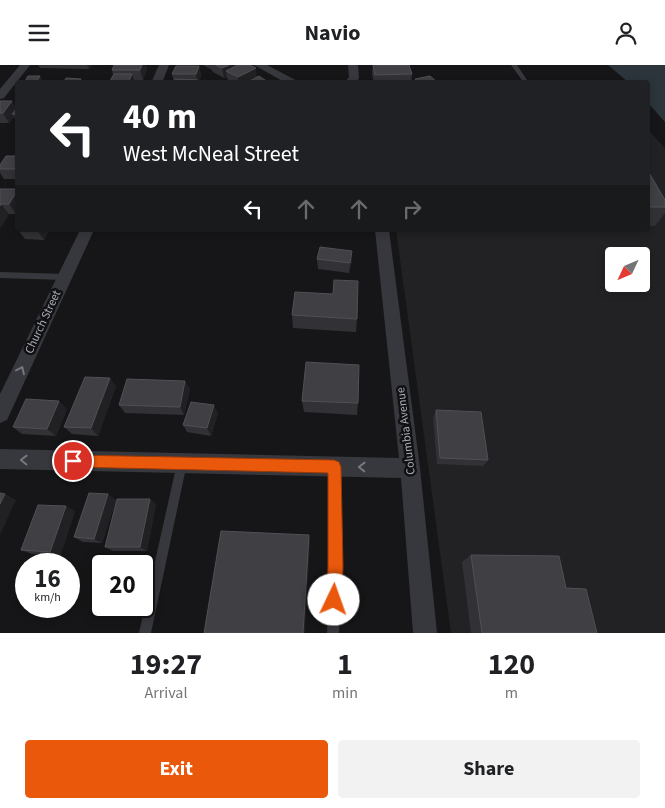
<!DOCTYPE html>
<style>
:root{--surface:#fff;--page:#f2f2f2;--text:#202124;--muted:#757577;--accent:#ea580c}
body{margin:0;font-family:"Source Sans 3",sans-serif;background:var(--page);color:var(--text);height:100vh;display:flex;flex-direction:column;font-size:19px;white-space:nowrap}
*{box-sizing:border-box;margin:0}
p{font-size:16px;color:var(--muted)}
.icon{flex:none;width:28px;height:28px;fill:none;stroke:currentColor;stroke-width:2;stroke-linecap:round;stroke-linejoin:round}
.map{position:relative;height:568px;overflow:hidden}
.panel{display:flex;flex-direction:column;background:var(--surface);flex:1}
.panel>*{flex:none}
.guide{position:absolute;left:15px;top:15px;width:635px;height:152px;border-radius:5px;box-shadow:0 2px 8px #0003;background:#202124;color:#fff;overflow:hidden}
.needle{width:32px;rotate:226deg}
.fabs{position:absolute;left:605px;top:182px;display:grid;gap:10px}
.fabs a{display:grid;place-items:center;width:45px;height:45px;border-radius:5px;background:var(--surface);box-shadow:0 2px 8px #0003;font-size:25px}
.speed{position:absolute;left:15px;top:488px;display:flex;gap:10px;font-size:25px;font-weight:700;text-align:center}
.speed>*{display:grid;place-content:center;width:65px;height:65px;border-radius:50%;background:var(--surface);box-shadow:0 2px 8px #0003;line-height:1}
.speed small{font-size:12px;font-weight:400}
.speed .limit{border:2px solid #111;border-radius:8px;background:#fff;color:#111}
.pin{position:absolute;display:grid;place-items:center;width:42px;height:42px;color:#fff;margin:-21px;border:2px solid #fff;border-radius:50%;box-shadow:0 1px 5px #0007}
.me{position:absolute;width:55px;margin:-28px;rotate:3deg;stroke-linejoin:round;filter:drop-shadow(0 0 4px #0008)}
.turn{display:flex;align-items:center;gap:18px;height:105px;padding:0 25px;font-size:22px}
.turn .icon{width:65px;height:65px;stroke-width:2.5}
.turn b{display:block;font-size:35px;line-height:42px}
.lanes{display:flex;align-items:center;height:48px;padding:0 25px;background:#0003;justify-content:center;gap:25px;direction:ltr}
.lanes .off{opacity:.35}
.eta{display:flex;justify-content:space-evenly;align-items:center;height:85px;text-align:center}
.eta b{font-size:30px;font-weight:700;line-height:35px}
.action{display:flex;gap:10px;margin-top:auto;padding:10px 25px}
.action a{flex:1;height:58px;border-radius:5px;background:var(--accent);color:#fff;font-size:20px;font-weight:700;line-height:58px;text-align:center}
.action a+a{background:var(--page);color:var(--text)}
header{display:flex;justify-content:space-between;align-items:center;height:65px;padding:0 25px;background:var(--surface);font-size:22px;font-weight:700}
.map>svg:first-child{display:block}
</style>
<header><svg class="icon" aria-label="menu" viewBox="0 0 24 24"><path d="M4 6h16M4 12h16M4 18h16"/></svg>Navio<svg class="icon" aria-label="person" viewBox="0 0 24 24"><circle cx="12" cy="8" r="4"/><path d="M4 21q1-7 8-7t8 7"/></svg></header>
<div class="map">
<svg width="665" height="568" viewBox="0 0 665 568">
<rect width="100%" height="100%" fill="#161618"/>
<path fill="#222225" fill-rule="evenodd" d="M648,65l17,18v485h-214l-55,-403h252zM614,191h27v28h-27z"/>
<path fill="#2c353c" d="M608,0h57v57l-17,-19v-20l-20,-1z"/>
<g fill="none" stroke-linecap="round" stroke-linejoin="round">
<path fill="#37383d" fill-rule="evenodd" d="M511,0h6l12,18h-5z
M0,207l65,2 4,3 -4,3 -65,-2z
M182,393l4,2 1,3 -36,170h-12l38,-170 1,-3z
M334,397l4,1 1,4 3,99 -3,67h-12l3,-67 -1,-99 1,-4z"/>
<path fill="#37383d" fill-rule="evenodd" d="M20,0h10l-26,33 -4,1v-10z
M159,0h10l-7,18h-11z
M254,0h13l34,18h-15z
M348,0h10l1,13 -3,5h-12l5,-6z
M80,165h14l-87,190 -7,3v-29z
M375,165h14l31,238 17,165h-24l-12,-155 -401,-9v-20l399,9z"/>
</g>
<path fill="#323236" d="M38,0h54l-3,4 -49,-1z
M114,0h32l1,4 -4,11h-9l1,3h-26l4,-8 -1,-5z
M203,0h34l20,12 11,5v1h-37l-3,-2 -1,-4 -3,1 -11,-6 -1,-2z
M373,0l39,9 -1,9h-37l-2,-9z
M199,1l2,10 -2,7 -25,-1 -2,-8z
M0,36h12l4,7 2,-1v16l-4,-6 -5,6h-9z
M18,91v23h-14l-4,-6v-8z
M648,106l17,29v13l-10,13h-7z
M0,124h18v23l-2,2h-7l-8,13h-1z
M18,165h31l-5,10 -19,-1z
M406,165h17v1h-17z
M317,194l35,2 -3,12 -31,-4z
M292,250l65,4 -1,13 -63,-4z
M185,316l5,8 -6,26 -59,-2 -6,-8z
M116,321l-18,50 -26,-2 -8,-7z
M302,336l56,2 -1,12 -53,-3z
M67,344l-11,27 -34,-2 -9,-7z
M436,345l52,50 -5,6 -46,-2 -4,-46z
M218,348l-7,23 -24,-4 -4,-7z
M116,435l-14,43 -19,-1 -9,-5z
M156,439l-9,47h-34l-8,-4z
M75,446l-15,45 -28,-2 -11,-4z
M471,490l95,33 31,45h-126l-9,-71z"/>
<path fill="#212124" d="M87,0h5l-3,4z
M142,0h4l1,4 -4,11 -3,-10z
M229,0h8l-11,6 1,6 -3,1 -2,-10z
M199,1l2,10 -2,7h-3l1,-3 -1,-6z
M256,3l1,10 -8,5h-11v-6z
M132,9l3,9h-7z
M40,11l3,5 -1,2h-6z
M12,36l6,9 -6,4 2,3 -5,6 -6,-10z
M18,124v23l-2,2 -7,-10z
M1,139l8,10 -8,13 -1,-1v-20z
M37,165h12l-5,10z
M352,186v10l-3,12 1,-10z
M110,313l6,8 -18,50 -7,-8z
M185,316l5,8 -6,26 -4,-8z
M59,336l8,8 -11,27 -9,-7z
M214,340l4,8 -7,23 -4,-8z
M5,429l11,6 -16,35v-31z
M108,429l8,6 -14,43 -8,-4z
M150,434l6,5 -9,47 -7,-4z
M66,441l9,5 -15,45 -10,-4z
M309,470l1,8 -5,90h-2z"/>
<path fill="#3f3f44" stroke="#4f5156" d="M114,0h28l-2,5h-28z
M216,0h13l-7,3z
M238,0h12l6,3 -18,9 -12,-6z
M373,0h36l3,9 -37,1z
M176,1h23l-3,8h-24z
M114,9h18l-4,9h-19z
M28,11h12l-4,7h-12z
M259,11l9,6 -2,1h-20z
M430,11l6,5 -5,2h-13l-3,-4z
M66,13l15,1 -2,4h-16z
M175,14l23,1 -2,3h-22z
M0,36h12l-9,12h-3z
M18,42v7h-6z
M6,91h12v13h-18v-4z
M648,106l17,29v7h-17z
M0,124h18l-9,15h-8l-1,2z
M320,182l32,4 -2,12 -33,-4z
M334,215l24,1 -1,38 -65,-4 3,-23 38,2z
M306,297l53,3 -1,38 -56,-2z
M85,312l25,1 -19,50 -27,-1z
M127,314l58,2 -5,26 -61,-2z
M26,334l33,2 -12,28 -34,-2z
M191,337l23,3 -7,23 -24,-3z
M436,345l45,2 7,48 -48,-2z
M0,428l5,1 -5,10z
M89,428l19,1 -14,45 -20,-2z
M117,434h33l-10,48h-35z
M38,440l28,1 -16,46 -29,-2z
M221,466l88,4 -6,98h-99z
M471,490l88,1 7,32 20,1 11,44h-115z"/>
<defs><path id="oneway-chevron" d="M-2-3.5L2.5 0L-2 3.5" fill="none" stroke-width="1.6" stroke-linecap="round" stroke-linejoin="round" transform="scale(1.25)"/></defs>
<g stroke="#757881">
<use href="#oneway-chevron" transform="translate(21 305) rotate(-65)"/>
<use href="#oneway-chevron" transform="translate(24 395) rotate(-179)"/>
<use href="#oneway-chevron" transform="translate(362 402) rotate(-179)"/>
</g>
<path fill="#ea580c" stroke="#983908" d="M73,390l261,5 5,2 2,5 2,99 -1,34 -2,5 -6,2 -5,-2 -2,-5 1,-34v-93l-255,-6 -5,-2 -2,-4 2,-4z"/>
<g text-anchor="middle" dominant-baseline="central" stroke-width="5" stroke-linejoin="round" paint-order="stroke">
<g font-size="12" fill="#a8adb8" stroke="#111113">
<text transform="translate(43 257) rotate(-65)">Church Street</text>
<text transform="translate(406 366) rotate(-97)">Columbia Avenue</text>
</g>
</g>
</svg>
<div class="fabs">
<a><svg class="needle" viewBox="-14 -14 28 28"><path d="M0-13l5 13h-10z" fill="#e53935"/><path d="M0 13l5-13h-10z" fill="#757577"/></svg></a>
</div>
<div class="speed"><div>16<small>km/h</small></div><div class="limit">20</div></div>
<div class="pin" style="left:73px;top:396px;background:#d93025"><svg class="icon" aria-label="arrive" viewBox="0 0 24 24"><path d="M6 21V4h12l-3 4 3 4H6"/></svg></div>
<svg class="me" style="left:334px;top:535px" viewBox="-20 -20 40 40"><circle r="19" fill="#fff"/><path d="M0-13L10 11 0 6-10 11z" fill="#ea580c"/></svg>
<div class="guide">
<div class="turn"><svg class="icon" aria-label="left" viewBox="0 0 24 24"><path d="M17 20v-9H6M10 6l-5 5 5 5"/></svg><div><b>40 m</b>West McNeal Street</div></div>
<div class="lanes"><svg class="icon" aria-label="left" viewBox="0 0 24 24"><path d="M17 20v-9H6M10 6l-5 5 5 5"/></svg><svg class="icon off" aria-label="ahead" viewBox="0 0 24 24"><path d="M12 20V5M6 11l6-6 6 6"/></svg><svg class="icon off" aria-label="ahead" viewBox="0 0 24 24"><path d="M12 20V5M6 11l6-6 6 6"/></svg><svg class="icon off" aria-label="right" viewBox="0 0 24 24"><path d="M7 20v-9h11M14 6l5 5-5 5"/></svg></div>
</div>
</div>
<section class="panel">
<div class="eta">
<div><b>19:27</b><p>Arrival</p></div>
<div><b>1</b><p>min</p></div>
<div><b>120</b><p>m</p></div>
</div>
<div class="action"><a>Exit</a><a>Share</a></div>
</section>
